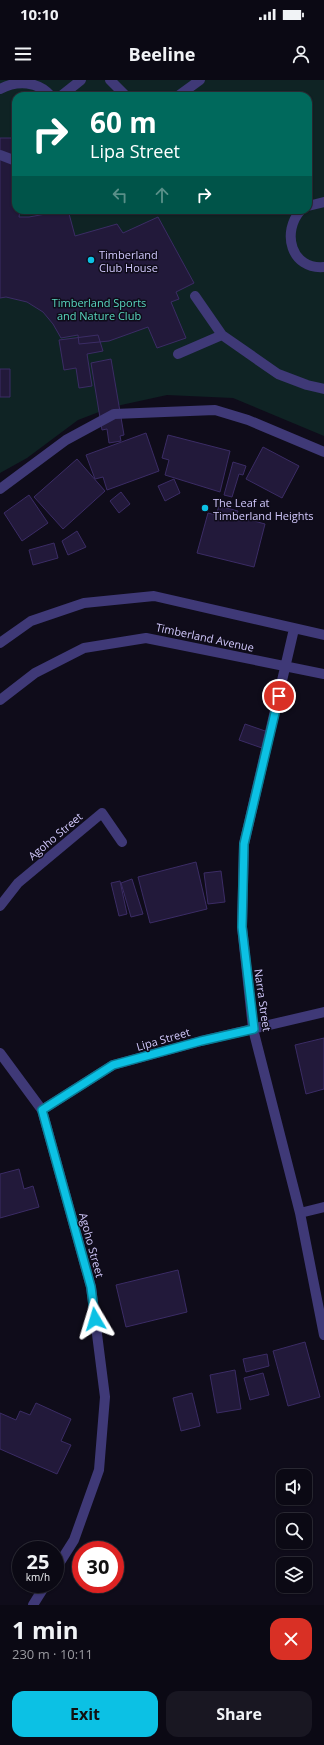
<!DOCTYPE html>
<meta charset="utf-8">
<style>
:root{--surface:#0b0914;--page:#191722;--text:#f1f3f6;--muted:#9a9aa0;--line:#2b2a34;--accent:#0cc1e4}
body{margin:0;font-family:"Open Sans",sans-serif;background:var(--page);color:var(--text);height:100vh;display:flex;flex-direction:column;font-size:15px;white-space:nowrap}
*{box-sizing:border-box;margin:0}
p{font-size:13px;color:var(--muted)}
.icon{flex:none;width:22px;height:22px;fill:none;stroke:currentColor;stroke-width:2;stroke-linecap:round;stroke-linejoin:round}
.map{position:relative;height:1525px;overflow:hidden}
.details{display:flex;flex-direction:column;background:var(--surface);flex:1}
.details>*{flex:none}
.top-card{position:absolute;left:12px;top:12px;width:300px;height:122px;border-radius:12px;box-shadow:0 1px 3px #0004,0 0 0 1px var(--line);background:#00695c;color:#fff;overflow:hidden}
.buttons{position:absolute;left:276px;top:1389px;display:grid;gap:8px}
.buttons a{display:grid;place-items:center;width:36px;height:36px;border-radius:8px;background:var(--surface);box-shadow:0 1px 3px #0004,0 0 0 1px var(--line);font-size:20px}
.speed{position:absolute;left:12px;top:1461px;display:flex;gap:8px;font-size:20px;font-weight:700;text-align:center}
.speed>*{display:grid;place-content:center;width:52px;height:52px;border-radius:50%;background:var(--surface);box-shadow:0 1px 3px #0004,0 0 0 1px var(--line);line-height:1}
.speed small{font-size:10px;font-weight:400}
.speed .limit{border:6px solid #d22;background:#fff;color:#111}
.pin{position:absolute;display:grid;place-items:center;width:34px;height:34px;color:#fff;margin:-17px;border:2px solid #fff;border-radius:50%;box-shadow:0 1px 4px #0007}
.me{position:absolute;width:44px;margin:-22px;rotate:353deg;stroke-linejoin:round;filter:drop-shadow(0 0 3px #0008)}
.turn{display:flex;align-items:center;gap:14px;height:84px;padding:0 12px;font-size:18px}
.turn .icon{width:52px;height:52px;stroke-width:2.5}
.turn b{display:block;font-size:28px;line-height:34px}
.lanes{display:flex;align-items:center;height:38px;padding:0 12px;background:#0003;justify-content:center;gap:20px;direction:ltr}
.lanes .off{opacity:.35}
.round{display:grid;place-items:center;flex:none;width:42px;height:42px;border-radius:12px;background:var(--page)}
.headline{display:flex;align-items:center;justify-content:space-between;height:68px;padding:0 12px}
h1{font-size:24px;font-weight:700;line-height:30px}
.action{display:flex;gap:8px;margin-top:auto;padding:8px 12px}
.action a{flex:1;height:46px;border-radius:12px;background:var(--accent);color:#111;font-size:16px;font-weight:700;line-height:46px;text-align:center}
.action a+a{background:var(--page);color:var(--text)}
.status{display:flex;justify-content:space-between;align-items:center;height:28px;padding:0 20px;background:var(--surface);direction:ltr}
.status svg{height:11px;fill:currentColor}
header{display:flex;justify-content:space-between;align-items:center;height:52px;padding:0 12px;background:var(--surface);font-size:18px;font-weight:700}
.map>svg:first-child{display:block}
</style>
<div class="status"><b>10:10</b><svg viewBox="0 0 49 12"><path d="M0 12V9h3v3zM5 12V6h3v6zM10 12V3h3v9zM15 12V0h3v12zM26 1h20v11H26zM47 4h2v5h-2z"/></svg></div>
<header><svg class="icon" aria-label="menu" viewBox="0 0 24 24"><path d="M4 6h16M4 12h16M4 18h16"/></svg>Beeline<svg class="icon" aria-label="person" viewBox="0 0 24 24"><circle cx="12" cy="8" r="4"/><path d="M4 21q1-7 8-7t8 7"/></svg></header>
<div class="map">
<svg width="324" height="1525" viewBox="0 0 324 1525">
<rect width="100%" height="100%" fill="#0f0c1a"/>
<path fill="#0f2324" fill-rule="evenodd" d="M0,0h324v356l-91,-38 -66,-3 -55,12 -34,13 -51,38 -27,15zM16,16h292v114h-292z"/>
<path fill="#22193a" stroke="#3b2c65" d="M0,58h16v72h4l-1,7h10l39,-7 7,26 42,-12 6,9 35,-16 36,66 -18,9 3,7 -8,3 15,36 -29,10 -9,-21 -39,14 -30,3 -1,-9 -17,3 -8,-14 -10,-12 -16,-10 -21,-5 -6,1z
M98,255l5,16 -16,3 5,32 -13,2 -3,-20 -12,2 -5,-30z
M111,279l13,76 -4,1 1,5 -12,2 -2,-14 -5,1 -11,-67z
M0,289h10v28h-10z
M146,353l13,38 -52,19 -4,-13 -8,2 -9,-24z
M168,355l62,16 -10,41 -55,-17 4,-15 -7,-2z
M263,367l36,19 -17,32 -36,-19z
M77,379l28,32 -42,38 -29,-32z
M233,382l13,4 -3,9 -4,-1 -7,23 -8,-2z
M174,399l6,14 -15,8 -7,-15z
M121,412l9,12 -11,9 -9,-12z
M29,415l19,28 -26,18 -18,-28z
M219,426l19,5 -2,5 29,8 -11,43 -57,-14 11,-40 8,2z
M77,451l9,16 -18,8 -6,-14z
M54,463l4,15 -25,7 -4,-15z
M245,644l23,8 -6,16 -23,-8z
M196,782l11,47 -57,14 -12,-46z
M221,791l4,31 -17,2 -4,-31z
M132,799l11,35 -12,3 -10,-34z
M120,801l7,33 -8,2 -8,-33z
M324,958v51l-18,5 -11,-49z
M19,1089l5,20 9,-3 6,21 -39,11v-44z
M178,1190l9,42 -61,15 -10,-42z
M305,1262l15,55 -32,9 -15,-55z
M267,1274l2,12 -23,6 -3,-13z
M235,1290l6,39 -24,4 -7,-38z
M263,1293l6,22 -19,5 -6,-22z
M192,1313l8,33 -19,5 -8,-33z
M36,1323l35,16 -10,22 10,4 -14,29 -57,-25v-36l16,7 4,-9 10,4z"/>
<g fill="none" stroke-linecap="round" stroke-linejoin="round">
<path stroke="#3f3977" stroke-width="10" d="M110,0l16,16
M0,9c17,-9 38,-8 51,7
M61,16l20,-16
M178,16l22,-16
M0,75l16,6
M308,126l16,-4
M301,130c-20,22 -10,60 23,57
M195,216l27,39 56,39 29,11 17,4
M178,274l44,-19
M0,409l66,-49 48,-26 101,-4 33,10 76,32
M294,549l-50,215 -2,83 11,102 47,184 24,122
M0,563l31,-22 53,-18 70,-7 170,39
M0,620l35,-27 49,-25 62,-10 178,36
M0,826l18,-23 84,-70 20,29
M0,973l42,57 49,177 14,110 -6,73 -25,70 -19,30
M42,1030l71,-45 88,-24 123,-29
M300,1133l24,-6
M33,1525l13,-21"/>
</g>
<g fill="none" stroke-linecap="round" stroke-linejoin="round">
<defs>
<path id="route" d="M95,1239l-4,-32 -49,-177 71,-45 88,-24 53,-12 -12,-102 2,-83 35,-148"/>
</defs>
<use href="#route" stroke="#087d94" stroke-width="10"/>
<use href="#route" stroke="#0cc1e4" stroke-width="7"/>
</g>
<g fill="#0cc1e4" stroke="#0f0c1a" stroke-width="1.5">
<circle cx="91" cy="180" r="4"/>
<circle cx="205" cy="428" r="4"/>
</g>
<g text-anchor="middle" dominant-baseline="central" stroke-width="3" stroke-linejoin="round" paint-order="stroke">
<g font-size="11" fill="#d1c8fc" stroke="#0f0c1a" text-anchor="start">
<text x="99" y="174">Timberland<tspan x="99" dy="13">Club House</tspan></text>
<text x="213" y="422">The Leaf at<tspan x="213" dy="13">Timberland Heights</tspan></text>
</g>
<g font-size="11" fill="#59d7bf" stroke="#0f0c1a">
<text x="99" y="222">Timberland Sports<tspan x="99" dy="13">and Nature Club</tspan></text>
</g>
<g font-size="11" fill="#d1c8fc" stroke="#0f0c1a">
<text transform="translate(205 557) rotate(12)">Timberland Avenue</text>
<text transform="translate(55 756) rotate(-40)">Agoho Street</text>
<text transform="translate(263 920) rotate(82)">Narra Street</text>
<text transform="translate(163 959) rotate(-16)">Lipa Street</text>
<text transform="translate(92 1165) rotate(75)">Agoho Street</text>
</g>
</g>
</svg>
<div class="buttons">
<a><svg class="icon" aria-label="sound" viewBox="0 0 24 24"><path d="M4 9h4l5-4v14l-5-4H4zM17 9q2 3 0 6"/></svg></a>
<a><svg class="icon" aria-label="search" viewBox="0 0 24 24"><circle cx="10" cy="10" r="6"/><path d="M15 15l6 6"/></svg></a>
<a><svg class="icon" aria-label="layers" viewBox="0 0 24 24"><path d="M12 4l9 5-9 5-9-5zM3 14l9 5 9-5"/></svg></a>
</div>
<div class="speed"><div>25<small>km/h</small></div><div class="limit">30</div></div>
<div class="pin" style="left:279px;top:616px;background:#d93025"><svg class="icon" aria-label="arrive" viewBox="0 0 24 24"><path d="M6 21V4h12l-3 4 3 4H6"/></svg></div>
<svg class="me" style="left:95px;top:1239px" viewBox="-20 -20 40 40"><path d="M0-17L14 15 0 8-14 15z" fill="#0cc1e4" stroke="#fff" stroke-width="4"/></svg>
<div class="top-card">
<div class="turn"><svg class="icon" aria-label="right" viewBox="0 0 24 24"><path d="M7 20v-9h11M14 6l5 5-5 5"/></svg><div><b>60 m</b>Lipa Street</div></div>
<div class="lanes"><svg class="icon off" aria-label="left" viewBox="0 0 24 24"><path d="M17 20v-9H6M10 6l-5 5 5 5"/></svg><svg class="icon off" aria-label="ahead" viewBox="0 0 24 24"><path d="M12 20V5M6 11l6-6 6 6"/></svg><svg class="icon" aria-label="right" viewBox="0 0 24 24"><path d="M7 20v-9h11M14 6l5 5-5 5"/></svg></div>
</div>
</div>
<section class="details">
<div class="headline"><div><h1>1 min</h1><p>230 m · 10:11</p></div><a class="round" style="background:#d93025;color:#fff"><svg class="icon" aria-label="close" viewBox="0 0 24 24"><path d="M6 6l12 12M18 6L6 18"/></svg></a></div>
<div class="action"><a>Exit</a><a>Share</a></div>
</section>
